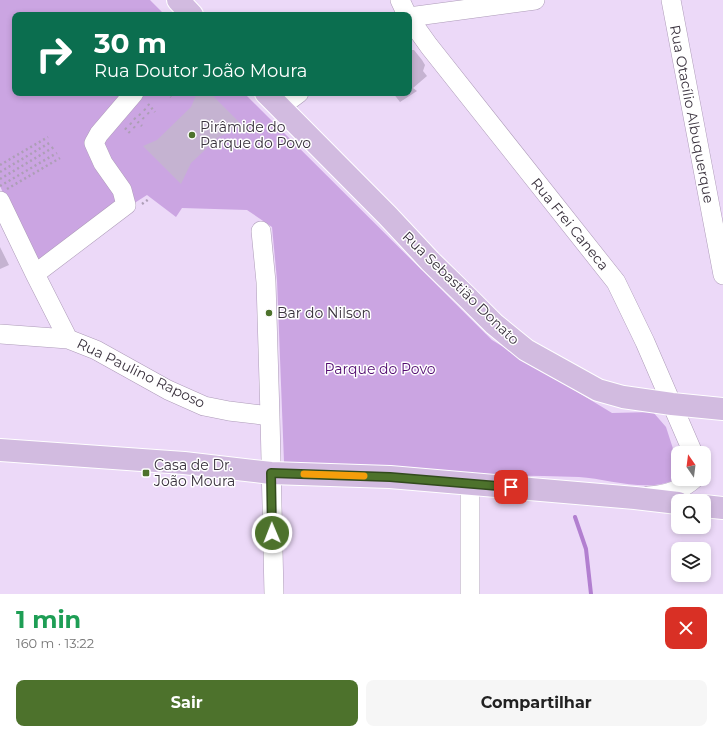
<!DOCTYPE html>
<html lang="pt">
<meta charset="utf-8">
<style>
:root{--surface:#fff;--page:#f6f6f6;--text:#222;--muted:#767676;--accent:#4d722c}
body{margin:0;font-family:Montserrat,sans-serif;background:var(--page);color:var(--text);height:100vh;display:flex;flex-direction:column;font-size:15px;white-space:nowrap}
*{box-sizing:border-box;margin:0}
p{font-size:13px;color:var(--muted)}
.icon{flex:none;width:22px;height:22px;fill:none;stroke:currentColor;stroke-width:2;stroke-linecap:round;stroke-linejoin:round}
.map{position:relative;height:594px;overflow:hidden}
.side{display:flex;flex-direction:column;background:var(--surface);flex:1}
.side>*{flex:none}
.guide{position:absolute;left:12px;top:12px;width:400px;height:84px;border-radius:8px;box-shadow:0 2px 6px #0003;background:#0b6e4f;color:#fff;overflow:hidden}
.needle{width:26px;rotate:346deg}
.tools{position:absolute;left:671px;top:446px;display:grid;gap:8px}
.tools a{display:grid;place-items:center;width:40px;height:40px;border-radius:8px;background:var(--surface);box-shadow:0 2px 6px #0003;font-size:20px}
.pin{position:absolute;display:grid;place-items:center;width:34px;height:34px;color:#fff;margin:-17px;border-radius:8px;box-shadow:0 2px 6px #0006}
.me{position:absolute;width:44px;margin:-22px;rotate:359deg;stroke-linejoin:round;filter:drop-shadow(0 0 3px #0008)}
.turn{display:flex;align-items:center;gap:14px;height:84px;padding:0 16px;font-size:18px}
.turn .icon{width:52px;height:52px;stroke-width:2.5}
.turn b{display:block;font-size:28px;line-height:34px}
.round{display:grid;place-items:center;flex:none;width:42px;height:42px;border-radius:8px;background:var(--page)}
.overview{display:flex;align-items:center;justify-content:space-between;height:68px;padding:0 16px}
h1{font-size:24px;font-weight:700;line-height:30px;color:#1e9e55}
.button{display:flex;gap:8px;margin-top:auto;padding:8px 16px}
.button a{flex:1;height:46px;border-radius:8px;background:var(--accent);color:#fff;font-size:16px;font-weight:700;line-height:46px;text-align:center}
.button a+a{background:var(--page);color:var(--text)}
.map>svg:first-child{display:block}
</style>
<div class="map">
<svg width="723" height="594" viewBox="0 0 723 594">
<rect width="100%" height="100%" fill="#ecd9f8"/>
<path fill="#cba5e2" d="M0,0h150l15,15h-150v78h229l248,247 120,73 41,-1 13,15 10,31 2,20c-28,16 -68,1 -99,-1 -25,-1 -50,-1 -76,-2 -73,-4 -146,-9 -219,-13l-7,-182 -5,-53 -25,-17 -65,-2 -6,9 -29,-22 -111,71 -36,-80z"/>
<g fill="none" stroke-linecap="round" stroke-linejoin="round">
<path stroke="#b27fd0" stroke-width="4" d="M575,517l11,32 5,45"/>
</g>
<path fill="#c5b3d1" d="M409,50h5l8,10 3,5 -2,6 4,5 -14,12 4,3 -17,11 -7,-9h16z
M197,93h13l33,33 -24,11 -28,26 -10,21 -38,-38 14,-6 34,-33z
M0,247l9,18 -9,4z"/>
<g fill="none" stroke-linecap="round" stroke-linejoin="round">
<defs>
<path id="minor" d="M400,0l7,15
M671,0l52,275
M409,17l126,-17
M409,18l20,28 187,236 29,60 48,111
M279,108l20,-15
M0,201l35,73 33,65
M261,231l5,51 4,134 4,178
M35,274l91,-69 -4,-15 -19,-27 -9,-20 5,-9 35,-41
M0,334l68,5 28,11 72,40 36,16 25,5 41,5
M470,484v110
M648,496c17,-1 33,-5 46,-17"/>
<path id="major" d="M178,0l14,15
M266,93l122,123 42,45 37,36 27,27 32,26 72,40 25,7 49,7 51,5
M0,450l184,13 87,10 119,4 245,21 43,5
M704,506l19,2"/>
</defs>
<use href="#minor" stroke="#ad9bb8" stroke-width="20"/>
<use href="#major" stroke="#fff" stroke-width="24"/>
<path stroke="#ad9eb6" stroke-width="2.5" stroke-dasharray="2 3" stroke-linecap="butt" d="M167,93l4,4
M148,104l7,8
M144,109l7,7
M139,114l7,7
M134,118l8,8
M130,123l7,7
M125,128l7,7
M0,165l48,-28
M0,172l51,-30
M0,179l54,-32
M0,186l57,-33
M7,189l53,-31
M142,204l7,-5"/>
<use href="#minor" stroke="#fff" stroke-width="19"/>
<use href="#major" stroke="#d2bbe0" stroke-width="22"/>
</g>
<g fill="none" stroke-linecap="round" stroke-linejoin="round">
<defs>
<path id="route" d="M272,533l-1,-60 119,4 121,10"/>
</defs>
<use href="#route" stroke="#324a1d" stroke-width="10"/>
<use href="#route" stroke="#4d722c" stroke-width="7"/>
<path stroke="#f59e0b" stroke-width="7" d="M304,474l60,2"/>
</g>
<g fill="#4d722c" stroke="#fff" stroke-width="1.5">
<circle cx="192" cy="135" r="4"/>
<circle cx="269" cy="313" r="4"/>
<rect x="142" y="469" width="8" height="8" rx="2"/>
</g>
<g text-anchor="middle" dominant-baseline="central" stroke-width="3" stroke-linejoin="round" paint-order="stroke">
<g font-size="14" fill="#39313d" stroke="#fff">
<text transform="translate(692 114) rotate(79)">Rua Otacílio Albuquerque</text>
<text transform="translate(570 224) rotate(51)">Rua Frei Caneca</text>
<text transform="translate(461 288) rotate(44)">Rua Sebastião Donato</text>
<text transform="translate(141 373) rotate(26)">Rua Paulino Raposo</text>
</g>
<g font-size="14" fill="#39313d" stroke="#fff" text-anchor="start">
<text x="200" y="127">Pirâmide do<tspan x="200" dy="16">Parque do Povo</tspan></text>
<text x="277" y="313">Bar do Nilson</text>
<text x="154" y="465">Casa de Dr.<tspan x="154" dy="16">João Moura</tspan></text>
</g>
<g font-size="14" fill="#520c70" stroke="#fff">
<text x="380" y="369">Parque do Povo</text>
</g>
</g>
</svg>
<div class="tools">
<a><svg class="needle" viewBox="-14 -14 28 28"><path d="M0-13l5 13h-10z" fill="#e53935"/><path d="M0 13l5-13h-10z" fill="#767676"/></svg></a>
<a><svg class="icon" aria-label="search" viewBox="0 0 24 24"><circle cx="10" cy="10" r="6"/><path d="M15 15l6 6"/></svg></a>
<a><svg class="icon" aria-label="layers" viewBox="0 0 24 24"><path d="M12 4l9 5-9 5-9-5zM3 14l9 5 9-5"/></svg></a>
</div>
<div class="pin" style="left:511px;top:487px;background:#d93025"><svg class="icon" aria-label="arrive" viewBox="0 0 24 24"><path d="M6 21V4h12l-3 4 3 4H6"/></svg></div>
<svg class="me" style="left:272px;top:533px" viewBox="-20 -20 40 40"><circle r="17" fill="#4d722c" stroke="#fff" stroke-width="3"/><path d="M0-11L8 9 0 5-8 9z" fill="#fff"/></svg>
<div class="guide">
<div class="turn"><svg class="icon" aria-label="right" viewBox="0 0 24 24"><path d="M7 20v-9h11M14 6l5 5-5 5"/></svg><div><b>30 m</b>Rua Doutor João Moura</div></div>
</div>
</div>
<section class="side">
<div class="overview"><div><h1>1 min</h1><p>160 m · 13:22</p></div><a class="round" style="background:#d93025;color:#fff"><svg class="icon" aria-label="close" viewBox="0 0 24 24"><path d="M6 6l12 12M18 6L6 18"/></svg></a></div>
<div class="button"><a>Sair</a><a>Compartilhar</a></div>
</section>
